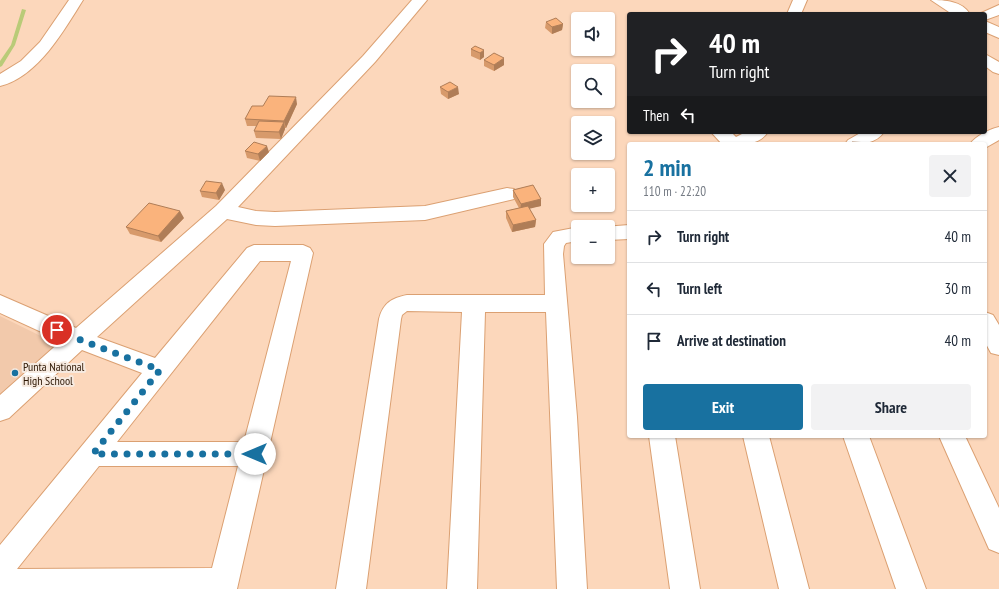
<!DOCTYPE html>
<meta charset="utf-8">
<style>
:root{--surface:#fff;--page:#f2f2f3;--text:#1f2937;--muted:#747a83;--line:#e0e1e3;--accent:#1871a0}
body{margin:0;font-family:"PT Sans Narrow",sans-serif;background:var(--page);color:var(--text);height:100vh;display:flex;flex-direction:column;font-size:15px;white-space:nowrap}
*{box-sizing:border-box;margin:0}
p{font-size:13px;color:var(--muted)}
.icon{flex:none;width:22px;height:22px;fill:none;stroke:currentColor;stroke-width:2;stroke-linecap:round;stroke-linejoin:round}
.map{position:relative;flex:1;overflow:hidden}
.drawer{position:absolute;left:627px;top:142px;width:360px;height:296px;display:flex;flex-direction:column;background:var(--surface);border-radius:4px;box-shadow:0 1px 3px #0004}
.drawer>*{flex:none}
.guide{position:absolute;left:627px;top:12px;width:360px;height:122px;border-radius:4px;box-shadow:0 1px 3px #0004;background:#202124;color:#fff;overflow:hidden}
.fabs{position:absolute;left:571px;top:12px;display:grid;gap:8px}
.fabs a{display:grid;place-items:center;width:44px;height:44px;border-radius:4px;background:var(--surface);box-shadow:0 1px 3px #0004;font-size:20px}
.pin{position:absolute;display:grid;place-items:center;width:34px;height:34px;color:#fff;margin:-17px;border:2px solid #fff;border-radius:50%;box-shadow:0 1px 4px #0007}
.me{position:absolute;width:44px;margin:-22px;rotate:270deg;stroke-linejoin:round;filter:drop-shadow(0 0 3px #0008)}
.turn{display:flex;align-items:center;gap:14px;height:84px;padding:0 16px;font-size:18px}
.turn .icon{width:52px;height:52px;stroke-width:2.5}
.turn b{display:block;font-size:28px;line-height:34px}
.then{display:flex;align-items:center;height:38px;padding:0 16px;background:#0003;gap:8px;font-size:15px}
.round{display:grid;place-items:center;flex:none;width:42px;height:42px;border-radius:4px;background:var(--page)}
.summary{display:flex;align-items:center;justify-content:space-between;height:68px;padding:0 16px}
h1{font-size:24px;font-weight:800;line-height:30px;color:var(--accent)}
.cta{display:flex;gap:8px;margin-top:auto;padding:8px 16px}
.cta a{flex:1;height:46px;border-radius:4px;background:var(--accent);color:#fff;font-size:16px;font-weight:800;line-height:46px;text-align:center}
.cta a+a{background:var(--page);color:var(--text)}
ul{padding:0;list-style:none}
li{display:flex;align-items:center;gap:12px;height:52px;padding:0 16px;border-top:1px solid var(--line)}
li div{flex:1}
li b{display:block;font-size:15px}
li em{font-style:normal}
.map>svg:first-child{display:block}
</style>
<div class="map">
<svg width="999" height="589" viewBox="0 0 999 589">
<rect width="100%" height="100%" fill="#fcd7bb"/>
<path fill="#f2c9ab" d="M0,316l61,30 -61,54z"/>
<g fill="none" stroke-linecap="round" stroke-linejoin="round">
<path fill="#b9cb78" fill-rule="evenodd" d="M22,9l4,1 -11,35 -13,21 -2,1v-6l11,-16z"/>
<defs>
<path id="minor" d="M69,0h14c-19,30 -45,77 -83,86v-12l21,-13 19,-19z
M412,0h15l-52,62 -137,145 18,4 19,1 150,-6 82,-18 7,1 3,5 -3,5 -89,21 -150,6 -19,-1 -29,-6 -130,118 58,21 92,-110 7,-3h49l7,3 3,5 -76,336h-237v-44l142,-172 -60,-23 -73,68 -9,3v-26l61,-54 -61,-28v-18l76,33 140,-122 147,-150zM260,261h31l-47,181h-127zM99,466h139l-26,102 -195,1z
M793,0h14l-6,14h-14z
M931,0c14,0 31,1 39,14h-18z
M999,5v10l-14,5v-6h-6z
M985,21l14,6v11l-14,-6z
M985,54l14,8v12l-6,-2 -8,-6z
M999,127v13l-14,8v-4h-15c6,-8 19,-15 29,-17z
M711,132h20l5,5 10,-5h22c-10,15 -30,12 -46,12z
M862,132h22c-9,13 -25,12 -39,12l3,-4z
M629,225v14l-21,1v-13h-4z
M579,227l-1,14 -12,2 -2,3 -1,8 14,163 10,172h-30l-11,-277h-61l-8,277h-30l15,-277 -55,-1 -5,4 -1,4 -35,270h-30l43,-270c4,-16 13,-21 28,-24h138l-1,-51 9,-12z
M985,312l8,3 6,10v30l-8,-2 -6,-11z
M649,436h26l25,153h-30z
M743,436h26l40,153h-30z
M843,436h26l57,153h-30z
M939,436h26l34,72v45l-10,-4z"/>
</defs>
<use href="#minor" stroke="#dba072" stroke-width="2"/>
<use href="#minor" fill="#fff" fill-rule="evenodd"/>
</g>
<path fill="#d79a6b" d="M546,22l17,2 -1,6 -10,4 -7,-6z
M475,46l9,11 -4,3 -9,-4v-7z
M484,60l20,5 -10,6 -10,-5z
M440,87l19,7 -11,5 -7,-5z
M297,104l-11,24h-1v1l-4,10 -25,-1 -2,-7 2,-5h-9l-2,-7 18,-13z
M245,151l24,1 -9,9 -13,-3z
M225,190l-6,10 -17,-3 -2,-6z
M513,190l28,9v7l-12,2 7,12 -1,7 -23,5 -6,-14v-7l13,-3 -6,-11z
M184,218l-23,24 -31,-8 -4,-7z"/>
<path fill="#af7d57" d="M563,24l-1,6 -10,4v-7z
M484,50v7l-4,3v-7z
M504,58v7l-10,6v-6z
M458,87l1,7 -11,5v-7z
M296,97l1,7 -11,24 -2,-7z
M284,122l1,7 -4,10 -2,-7z
M267,146l2,6 -9,9 -2,-7z
M222,183l3,7 -6,10 -3,-7z
M541,199v7l-21,5 1,-7z
M180,211l4,7 -23,24 -3,-6z
M536,220l-1,7 -23,5 1,-7z"/>
<path fill="#fab37c" stroke="#af7d57" d="M556,18l7,6 -11,3 -6,-5z
M475,46l9,4 -4,3 -9,-4z
M494,53l10,5 -10,7 -10,-5z
M450,82l8,5 -10,5 -8,-5z
M269,96l27,1 -12,24 -39,-2 7,-13h11z
M259,121l25,1 -5,10 -25,-1z
M254,142l13,4 -9,8 -13,-3z
M852,142l18,1v1h-18z
M206,181l16,2 -6,10 -16,-2z
M533,185l8,14 -20,5 -8,-14z
M149,203l31,8 -22,25 -32,-9z
M528,206l8,14 -23,5 -7,-14z"/>
<g fill="none" stroke-linecap="round" stroke-linejoin="round">
<path stroke="#1871a0" stroke-width="7" stroke-dasharray="0 12.6" d="M57,330l21,9 82,31 -67,84h162"/>
</g>
<circle fill="#1871a0" stroke="#f6eae0" stroke-width="1.5" cx="15" cy="373" r="4"/>
<g text-anchor="middle" dominant-baseline="central" stroke-width="4" stroke-linejoin="round" paint-order="stroke">
<g font-size="12" fill="#2e1805" stroke="#f6eae0" text-anchor="start">
<text x="23" y="366">Punta National<tspan x="23" dy="14">High School</tspan></text>
</g>
</g>
</svg>
<div class="fabs">
<a><svg class="icon" aria-label="sound" viewBox="0 0 24 24"><path d="M4 9h4l5-4v14l-5-4H4zM17 9q2 3 0 6"/></svg></a>
<a><svg class="icon" aria-label="search" viewBox="0 0 24 24"><circle cx="10" cy="10" r="6"/><path d="M15 15l6 6"/></svg></a>
<a><svg class="icon" aria-label="layers" viewBox="0 0 24 24"><path d="M12 4l9 5-9 5-9-5zM3 14l9 5 9-5"/></svg></a>
<a>+</a>
<a>−</a>
</div>
<div class="pin" style="left:57px;top:330px;background:#d93025"><svg class="icon" aria-label="arrive" viewBox="0 0 24 24"><path d="M6 21V4h12l-3 4 3 4H6"/></svg></div>
<svg class="me" style="left:255px;top:454px" viewBox="-20 -20 40 40"><circle r="19" fill="#fff"/><path d="M0-13L10 11 0 6-10 11z" fill="#1871a0"/></svg>
<div class="guide">
<div class="turn"><svg class="icon" aria-label="right" viewBox="0 0 24 24"><path d="M7 20v-9h11M14 6l5 5-5 5"/></svg><div><b>40 m</b>Turn right</div></div>
<div class="then">Then<svg class="icon" aria-label="left" viewBox="0 0 24 24"><path d="M17 20v-9H6M10 6l-5 5 5 5"/></svg></div>
</div>
<section class="drawer">
<div class="summary"><div><h1>2 min</h1><p>110 m · 22:20</p></div><a class="round"><svg class="icon" aria-label="close" viewBox="0 0 24 24"><path d="M6 6l12 12M18 6L6 18"/></svg></a></div>
<ul>
<li><svg class="icon" aria-label="right" viewBox="0 0 24 24"><path d="M7 20v-9h11M14 6l5 5-5 5"/></svg><div><b>Turn right</b></div><em>40 m</em></li>
<li><svg class="icon" aria-label="left" viewBox="0 0 24 24"><path d="M17 20v-9H6M10 6l-5 5 5 5"/></svg><div><b>Turn left</b></div><em>30 m</em></li>
<li><svg class="icon" aria-label="arrive" viewBox="0 0 24 24"><path d="M6 21V4h12l-3 4 3 4H6"/></svg><div><b>Arrive at destination</b></div><em>40 m</em></li>
</ul>
<div class="cta"><a>Exit</a><a>Share</a></div>
</section>
</div>
